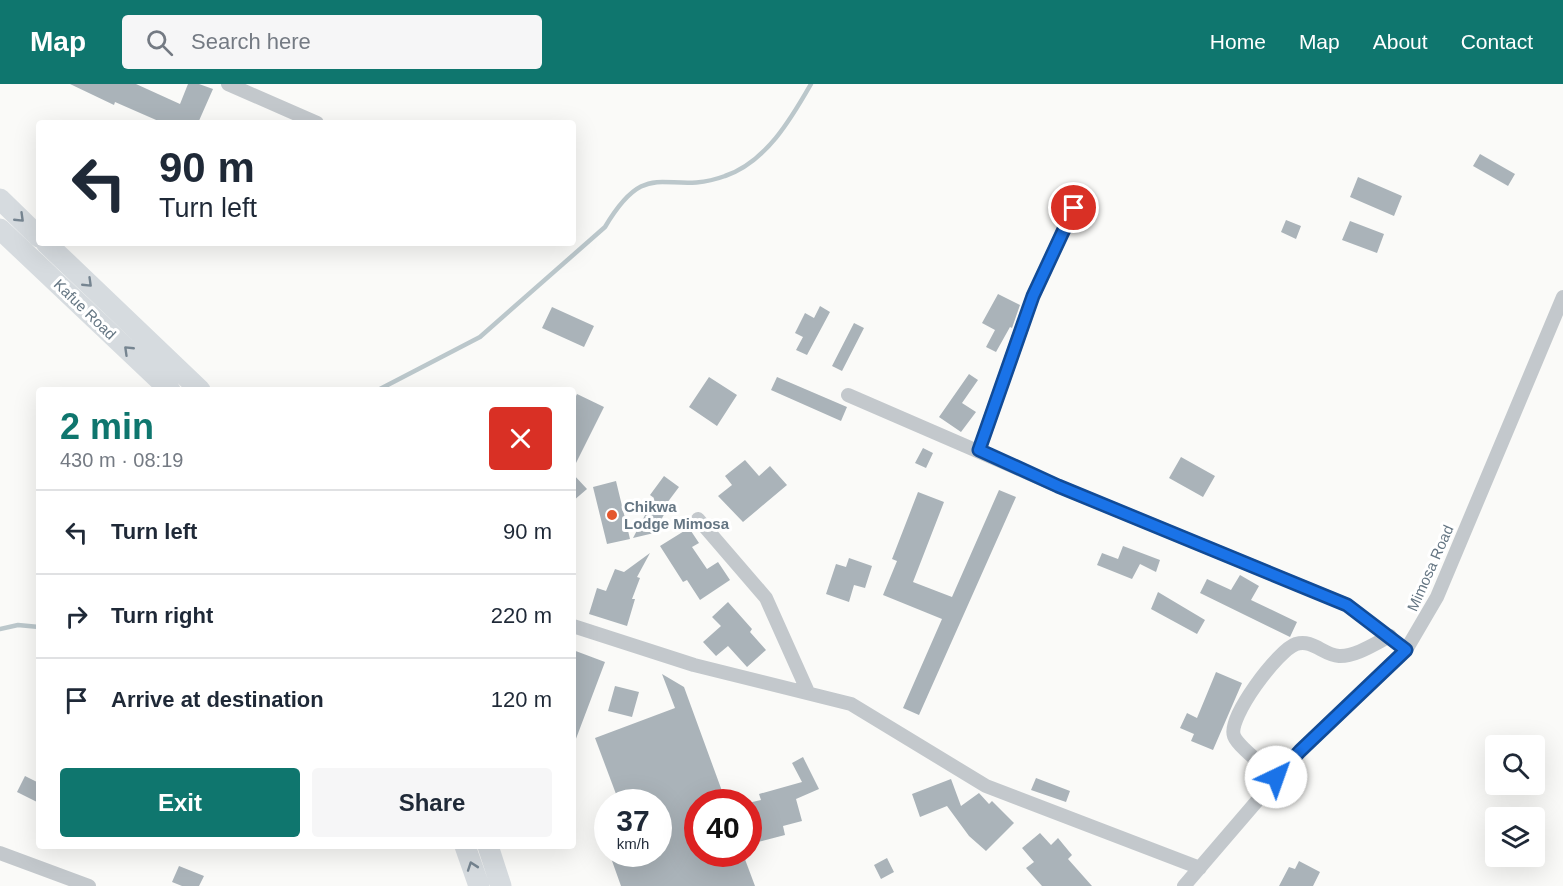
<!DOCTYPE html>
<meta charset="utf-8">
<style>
:root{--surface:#fff;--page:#f6f6f7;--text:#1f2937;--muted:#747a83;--line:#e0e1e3;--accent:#0f766e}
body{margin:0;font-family:Arial,sans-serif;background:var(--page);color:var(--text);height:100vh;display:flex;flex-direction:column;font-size:22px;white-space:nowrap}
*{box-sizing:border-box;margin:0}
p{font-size:20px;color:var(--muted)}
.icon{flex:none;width:33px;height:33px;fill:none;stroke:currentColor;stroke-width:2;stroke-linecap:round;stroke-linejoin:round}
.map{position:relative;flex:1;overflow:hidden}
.details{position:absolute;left:36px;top:303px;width:540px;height:462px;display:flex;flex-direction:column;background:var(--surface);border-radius:6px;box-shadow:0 6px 24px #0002}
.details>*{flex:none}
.guide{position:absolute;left:36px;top:36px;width:540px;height:126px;border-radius:6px;box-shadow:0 6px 24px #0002;background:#fff;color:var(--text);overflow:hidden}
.fabs{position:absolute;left:1485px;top:651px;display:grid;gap:12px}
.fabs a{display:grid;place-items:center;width:60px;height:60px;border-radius:6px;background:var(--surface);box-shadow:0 6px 24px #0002;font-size:30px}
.speed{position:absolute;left:594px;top:705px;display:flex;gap:12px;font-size:30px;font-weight:700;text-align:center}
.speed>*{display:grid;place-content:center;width:78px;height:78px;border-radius:50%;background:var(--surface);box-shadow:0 6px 24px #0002;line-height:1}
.speed small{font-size:15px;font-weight:400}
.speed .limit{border:9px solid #d22;background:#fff;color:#111}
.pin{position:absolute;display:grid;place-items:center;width:51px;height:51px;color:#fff;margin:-26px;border:3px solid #fff;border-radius:50%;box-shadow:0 2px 6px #0007}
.me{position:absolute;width:66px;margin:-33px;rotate:42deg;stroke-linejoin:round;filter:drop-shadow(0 0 4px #0008)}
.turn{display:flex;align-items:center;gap:21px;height:126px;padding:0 24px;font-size:27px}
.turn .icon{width:78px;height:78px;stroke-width:2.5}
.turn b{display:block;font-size:42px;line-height:51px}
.round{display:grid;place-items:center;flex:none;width:63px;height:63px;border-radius:6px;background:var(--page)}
.overview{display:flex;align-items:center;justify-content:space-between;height:102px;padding:0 24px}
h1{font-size:36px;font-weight:700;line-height:45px;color:var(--accent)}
.primary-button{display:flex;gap:12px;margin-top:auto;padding:12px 24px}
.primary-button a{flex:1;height:69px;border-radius:6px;background:var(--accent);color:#fff;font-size:24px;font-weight:700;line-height:69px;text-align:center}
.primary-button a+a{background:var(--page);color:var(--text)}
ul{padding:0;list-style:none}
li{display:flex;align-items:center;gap:18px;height:84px;padding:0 24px;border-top:2px solid var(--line)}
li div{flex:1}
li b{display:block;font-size:22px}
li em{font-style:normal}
header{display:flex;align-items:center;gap:36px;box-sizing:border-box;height:84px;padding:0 30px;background:var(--accent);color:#fff}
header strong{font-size:28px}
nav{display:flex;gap:33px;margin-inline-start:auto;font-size:21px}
.search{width:420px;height:54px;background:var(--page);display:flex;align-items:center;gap:15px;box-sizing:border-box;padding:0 21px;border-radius:6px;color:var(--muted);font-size:22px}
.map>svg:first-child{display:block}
</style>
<header>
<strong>Map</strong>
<div class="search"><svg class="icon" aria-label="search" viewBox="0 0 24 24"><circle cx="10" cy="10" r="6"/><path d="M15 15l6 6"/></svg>Search here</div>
<nav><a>Home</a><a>Map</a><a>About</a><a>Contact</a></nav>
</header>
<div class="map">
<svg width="1563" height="802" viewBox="0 0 1563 802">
<rect width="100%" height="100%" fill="#fafaf8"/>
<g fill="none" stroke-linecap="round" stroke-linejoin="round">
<path stroke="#bbc7cb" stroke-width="4.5" d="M378,306l102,-53 125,-110c44,-74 61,-29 120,-51 41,-14 66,-57 86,-92
M0,545l18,-4 21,2"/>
</g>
<path fill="#aab3b9" d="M70,0h66l44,20 8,-20h11l14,5 -15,34h-35l-48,-21 -1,3z
M1480,70l35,20 -7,12 -35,-20z
M1358,93l44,19 -8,20 -44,-19z
M1286,136l15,6 -5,13 -15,-7z
M1350,137l34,13 -7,19 -35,-13z
M998,210l22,11 -8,23 -2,-1 -14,25 -10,-5 9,-17 -13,-7z
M820,222l10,6 -23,43 -11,-5 7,-13 -8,-4 10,-20 9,5z
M552,223l42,19 -10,21 -42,-19z
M854,239l10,5 -22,43 -10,-5z
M969,290l9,6 -16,23 14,9 -15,20 -22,-15z
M709,293l28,18 -20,31 -28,-19z
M777,293l70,30 -6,14 -70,-31z
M577,310l27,13 -31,62v-67z
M923,364l10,5 -7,15 -11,-5z
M1181,373l34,19 -12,21 -34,-19z
M745,376l14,16 11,-10 17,19 -44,37 -25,-26 14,-11 -7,-9z
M573,390l14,15 -14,12z
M664,392l15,11 -15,20 3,2 -13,24 -21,5 21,-40 -4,-3z
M616,397l14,58 -23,5 -14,-57z
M999,406l17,7 -97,218 -16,-7 39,-89 -59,-24 14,-34 -5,-2 26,-67 26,10 -31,80 39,15z
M689,444l10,15 -7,4 15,22 11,-7 12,18 -30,20 -13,-20 -4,2 -23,-36z
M1123,462l37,14 -4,12 -16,-8 -8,15 -35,-14 5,-12 16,6z
M650,469l-13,24 3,1 -8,21h3l-8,27 -38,-12 8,-26 9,3 9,-22 9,3z
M849,474l23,8 -7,22 -11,-3 -5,17 -23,-8 10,-30 10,3z
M1240,491l19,11 -8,14 46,22 -7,15 -90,-44 7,-14 24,11z
M1158,508l47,28 -8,14 -46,-25z
M728,518l24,27 -2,3 16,18 -19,17 -19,-21 -12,10 -13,-14 18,-16 -9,-9z
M573,566l32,12 -31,82h-1z
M1216,588l26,11 -29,67 -22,-9 3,-7 -14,-6 7,-15 10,5z
M662,590l22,13 42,115h-28v52h45l12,32h-134l-10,-28 13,-4h34v-52h-39l-24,-64 80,-30z
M615,602l24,6 -7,25 -24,-6z
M803,673l16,32 -23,10 6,22 -19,5 2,9 -27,7 -6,-25 -4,1v-15l13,-3 -2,-6 43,-12 -10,-19z
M25,692l14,7v20l-22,-11z
M1036,694l34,13 -4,11 -35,-12z
M951,695l10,27 18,-13 10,11 3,-3 22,22 -28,28 -17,-15 -22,-30 -27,11 -8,-23z
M1040,749l11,12 7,-7 14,17 -4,4 24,27h-50l-16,-18 8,-6 -12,-14z
M887,774l7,14 -13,7 -7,-14z
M1299,777l21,11 -7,14h-34l10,-19 6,2z
M179,782l25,10 -5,10h-17l-10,-4z"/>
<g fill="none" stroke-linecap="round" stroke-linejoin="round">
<path stroke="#c3c8cc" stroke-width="14" d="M228,0l89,39
M848,311l210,91 289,119 59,45
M979,366l54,-154 41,-88
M698,435l68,79 42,94
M573,542l121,39 157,39 135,82 214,82
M1276,693c-9,-9 -38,-30 -42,-41 -7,-18 44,-86 62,-92 17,-5 27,11 43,12 16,1 37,-13 51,-20
M0,769l89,33
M1184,802l116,-135 106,-101 31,-53 126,-300"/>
<path stroke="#d6dbdf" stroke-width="21" d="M0,115l39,38
M0,145l170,161
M46,159l154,147
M465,762l14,40
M488,762l13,40"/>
</g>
<defs><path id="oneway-chevron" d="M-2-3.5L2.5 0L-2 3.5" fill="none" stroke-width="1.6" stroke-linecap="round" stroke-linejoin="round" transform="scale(1.5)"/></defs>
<g stroke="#768591">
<use href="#oneway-chevron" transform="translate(20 134) rotate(44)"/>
<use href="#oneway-chevron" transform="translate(88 199) rotate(44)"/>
<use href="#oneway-chevron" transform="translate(128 266) rotate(-136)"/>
<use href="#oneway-chevron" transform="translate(472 782) rotate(-109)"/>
</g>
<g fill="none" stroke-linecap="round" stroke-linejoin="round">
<defs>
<path id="route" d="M1074,124l-41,88 -54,154 79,36 289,119 59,45 -106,101 -24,26"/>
</defs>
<use href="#route" stroke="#114b97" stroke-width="15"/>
<use href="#route" stroke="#1a73e8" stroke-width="10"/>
</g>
<circle fill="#e4572e" stroke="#fff" stroke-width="2" cx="612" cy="431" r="6"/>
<g text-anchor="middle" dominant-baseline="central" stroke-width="6" stroke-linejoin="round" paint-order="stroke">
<g font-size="15" fill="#657683" stroke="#fff">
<text transform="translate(85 225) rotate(44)">Kafue Road</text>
<text transform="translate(1430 484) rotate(-66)">Mimosa Road</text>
</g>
<g font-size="15" font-weight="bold" fill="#657683" stroke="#fff" text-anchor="start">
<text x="624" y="422">Chikwa<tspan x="624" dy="17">Lodge Mimosa</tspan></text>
</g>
</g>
</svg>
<div class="fabs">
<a><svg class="icon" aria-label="search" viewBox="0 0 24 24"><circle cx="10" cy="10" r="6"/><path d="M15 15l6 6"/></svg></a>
<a><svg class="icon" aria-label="layers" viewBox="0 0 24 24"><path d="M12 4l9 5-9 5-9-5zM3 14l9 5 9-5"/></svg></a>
</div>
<div class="speed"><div>37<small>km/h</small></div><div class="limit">40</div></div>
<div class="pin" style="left:1074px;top:124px;background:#d93025"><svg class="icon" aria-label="arrive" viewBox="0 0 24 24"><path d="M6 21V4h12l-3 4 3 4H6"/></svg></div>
<svg class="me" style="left:1276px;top:693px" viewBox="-20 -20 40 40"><circle r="19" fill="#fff"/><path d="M0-13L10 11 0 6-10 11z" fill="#1a73e8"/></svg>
<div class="guide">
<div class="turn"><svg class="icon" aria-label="left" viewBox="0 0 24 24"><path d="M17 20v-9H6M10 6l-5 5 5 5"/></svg><div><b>90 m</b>Turn left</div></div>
</div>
<section class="details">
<div class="overview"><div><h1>2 min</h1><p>430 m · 08:19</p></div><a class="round" style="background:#d93025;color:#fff"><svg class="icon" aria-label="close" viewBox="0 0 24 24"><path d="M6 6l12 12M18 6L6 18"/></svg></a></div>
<ul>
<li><svg class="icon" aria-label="left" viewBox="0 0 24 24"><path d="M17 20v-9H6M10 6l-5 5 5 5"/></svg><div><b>Turn left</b></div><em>90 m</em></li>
<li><svg class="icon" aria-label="right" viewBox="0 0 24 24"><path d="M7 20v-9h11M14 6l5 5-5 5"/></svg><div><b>Turn right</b></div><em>220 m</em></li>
<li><svg class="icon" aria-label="arrive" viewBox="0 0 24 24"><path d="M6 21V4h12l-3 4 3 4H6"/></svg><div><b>Arrive at destination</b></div><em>120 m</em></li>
</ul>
<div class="primary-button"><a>Exit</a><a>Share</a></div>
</section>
</div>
